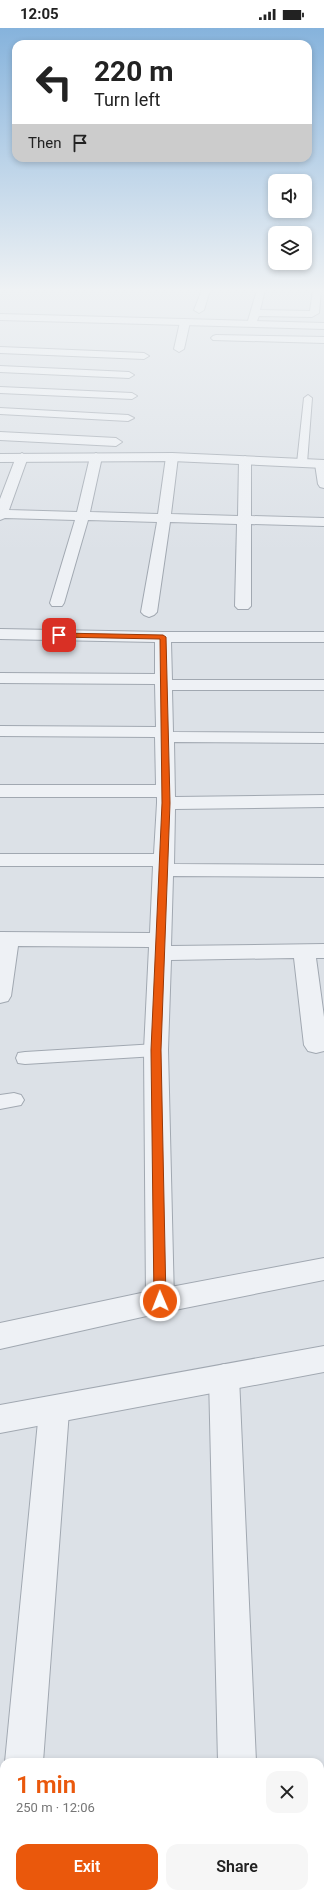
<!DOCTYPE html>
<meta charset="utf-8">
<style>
:root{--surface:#fff;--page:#f6f6f6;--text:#222;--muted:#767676;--accent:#ea580c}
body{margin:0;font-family:Roboto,sans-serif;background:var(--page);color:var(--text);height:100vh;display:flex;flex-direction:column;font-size:15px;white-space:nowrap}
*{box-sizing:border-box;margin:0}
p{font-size:13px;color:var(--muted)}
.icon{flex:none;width:22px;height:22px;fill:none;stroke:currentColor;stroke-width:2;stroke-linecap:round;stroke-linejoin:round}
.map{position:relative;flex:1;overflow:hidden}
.sheet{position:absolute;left:0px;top:1730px;width:324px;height:140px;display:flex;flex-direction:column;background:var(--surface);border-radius:12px 12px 0 0;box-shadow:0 2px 6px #0003}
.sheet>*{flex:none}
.top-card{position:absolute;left:12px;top:12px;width:300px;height:122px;border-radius:12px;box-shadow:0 2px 6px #0003;background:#fff;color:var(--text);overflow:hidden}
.tools{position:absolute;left:268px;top:146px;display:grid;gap:8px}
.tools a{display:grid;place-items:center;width:44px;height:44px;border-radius:8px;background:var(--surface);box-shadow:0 2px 6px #0003;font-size:20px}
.pin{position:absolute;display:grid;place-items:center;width:34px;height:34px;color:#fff;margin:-17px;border-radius:8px;box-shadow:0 2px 6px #0006}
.me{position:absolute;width:44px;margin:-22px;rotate:359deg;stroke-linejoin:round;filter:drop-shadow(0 0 3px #0008)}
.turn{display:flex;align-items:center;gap:14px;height:84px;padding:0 16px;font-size:18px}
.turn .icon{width:52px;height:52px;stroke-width:2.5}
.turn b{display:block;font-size:28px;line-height:34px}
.then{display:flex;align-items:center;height:38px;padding:0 16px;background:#0003;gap:8px;font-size:15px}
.round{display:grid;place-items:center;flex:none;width:42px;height:42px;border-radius:12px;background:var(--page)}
.head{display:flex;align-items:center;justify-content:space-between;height:68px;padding:0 16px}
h1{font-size:24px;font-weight:600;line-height:30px;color:var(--accent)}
.cta{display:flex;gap:8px;margin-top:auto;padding:8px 16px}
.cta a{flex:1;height:46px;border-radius:12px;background:var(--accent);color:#fff;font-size:16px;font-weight:600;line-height:46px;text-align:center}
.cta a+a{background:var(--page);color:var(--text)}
.status{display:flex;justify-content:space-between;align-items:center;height:28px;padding:0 20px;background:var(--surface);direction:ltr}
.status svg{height:11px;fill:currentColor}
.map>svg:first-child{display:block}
</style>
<div class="status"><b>12:05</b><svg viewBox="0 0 49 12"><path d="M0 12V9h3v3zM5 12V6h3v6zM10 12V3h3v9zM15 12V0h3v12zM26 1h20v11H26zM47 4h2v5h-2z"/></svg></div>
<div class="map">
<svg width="324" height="1870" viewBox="0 0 324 1870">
<rect width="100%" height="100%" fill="#dce1e7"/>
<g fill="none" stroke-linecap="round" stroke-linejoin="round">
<defs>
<path id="service" d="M308,367l4,3 -5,65 -5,3 -5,-3 7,-65z
M156,1016l6,2 3,4 -3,4 -6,2 -131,8 -7,-1 -2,-5 2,-5 7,-1z
M14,1065l7,2 3,5 -3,5 -21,4v-14z"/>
<path id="minor" d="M202,262h8l-6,20 -5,3 -5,-3z
M257,262h8l-5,20 50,1 3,-21h8l-2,23 -7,4 -53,-1 -4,10h-6l-2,-2z
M185,291l5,3 -6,27 -5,3 -5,-3 6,-27z
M216,307l108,2v6l-111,-3 -2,-2 2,-2z
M0,319l144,6 5,3 -5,3 -144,-6z
M0,338l129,6 5,3 -5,3 -129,-6z
M0,359l132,6 5,3 -5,3 -132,-6z
M0,380l128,7 6,3 -6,3 -128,-7z
M0,404l116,6 6,4 -6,4 -116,-6z
M22,425l6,4 -19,53 68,2 13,-55 6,-4 6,4 -12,55 68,2 8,-57 6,-4 6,4 -7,57 67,2 1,-56 6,-4 6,4v56l73,2v8l-73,-2v82l-3,3h-10l-3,-3 2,-82 -67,-2 -13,90 -3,3 -5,2 -5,-2 -3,-3 16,-90 -69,-2 -24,83 -2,3h-10l-2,-3 25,-83 -70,-2 -5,2v-21l16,-42z
M321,432l3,1v27l-4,-1 -2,-3 -3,-20z
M0,601l163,3h161v10h-153l1,38h152v10h-152l1,42 151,1v10l-150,-1 1,55 149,-2v12l-149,2 -1,55 150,1v12l-151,-1 -2,70 153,-2v14h-8l8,59v34l-8,2 -8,-2 -4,-6 -10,-87 -123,2 -3,90 6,251 -4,8 -10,4 -10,-4 -4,-8 -2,-251 5,-103 -131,-1 -7,50 -3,5 -8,2v-71l150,1 3,-67h-153v-12h154l3,-51v-6h-157v-12h156l-1,-48 -155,-1v-10l156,1 -1,-43 -155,-1v-10l155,1v-32l-155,-3z
M224,1336l11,4 4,9 17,385h-38l-9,-385 4,-9z
M54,1369l11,4 4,10 -26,351h-38l34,-351 4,-10z
M4,1849v17h28v4h-32v-19z"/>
<path id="tertiary" d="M0,286l324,9v6l-324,-9z
M172,425l152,7v8l-152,-7 -172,1v-8z
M324,1230v22l-164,33 -160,36v-26l160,-34z
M324,1318v26l-324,61v-28z"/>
</defs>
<use href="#service" stroke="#a1a8b1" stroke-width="2"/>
<use href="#minor" stroke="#a1a8b1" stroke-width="2"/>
<use href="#tertiary" stroke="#a1a8b1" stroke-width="2"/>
<use href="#service" fill="#eef1f5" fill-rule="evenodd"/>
<use href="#minor" fill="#eef1f5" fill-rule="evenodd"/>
<use href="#tertiary" fill="#eef1f5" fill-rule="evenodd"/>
</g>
<linearGradient id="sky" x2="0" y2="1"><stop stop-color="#86b3dc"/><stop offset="0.5" stop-color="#eff2f4"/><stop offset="1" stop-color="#eff2f4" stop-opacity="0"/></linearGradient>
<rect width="324" height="524" fill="url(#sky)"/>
<path fill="#ea580c" stroke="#983908" d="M59,605l104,2 3,2 4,166 -9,247 5,251 -2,3 -4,2 -4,-2 -2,-3 -3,-251 11,-247 -2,-164 -103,-2 -1,-2z"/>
</svg>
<div class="tools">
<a><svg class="icon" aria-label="sound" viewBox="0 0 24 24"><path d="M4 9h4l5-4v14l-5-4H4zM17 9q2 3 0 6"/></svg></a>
<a><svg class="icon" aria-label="layers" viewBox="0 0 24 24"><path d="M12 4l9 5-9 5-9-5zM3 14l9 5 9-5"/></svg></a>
</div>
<div class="pin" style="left:59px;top:607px;background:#d93025"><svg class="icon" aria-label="arrive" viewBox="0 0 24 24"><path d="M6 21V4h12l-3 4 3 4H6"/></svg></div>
<svg class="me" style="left:160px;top:1273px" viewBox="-20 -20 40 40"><circle r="17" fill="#ea580c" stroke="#fff" stroke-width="3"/><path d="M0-11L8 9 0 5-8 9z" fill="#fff"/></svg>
<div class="top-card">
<div class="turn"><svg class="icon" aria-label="left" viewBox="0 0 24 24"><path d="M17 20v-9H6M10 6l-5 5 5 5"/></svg><div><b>220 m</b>Turn left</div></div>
<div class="then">Then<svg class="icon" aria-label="arrive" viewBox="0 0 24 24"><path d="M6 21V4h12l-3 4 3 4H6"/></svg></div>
</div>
<section class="sheet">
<div class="head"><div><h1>1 min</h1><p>250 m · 12:06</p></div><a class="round"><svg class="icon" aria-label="close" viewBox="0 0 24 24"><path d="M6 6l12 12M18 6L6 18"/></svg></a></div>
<div class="cta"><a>Exit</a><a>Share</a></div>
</section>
</div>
